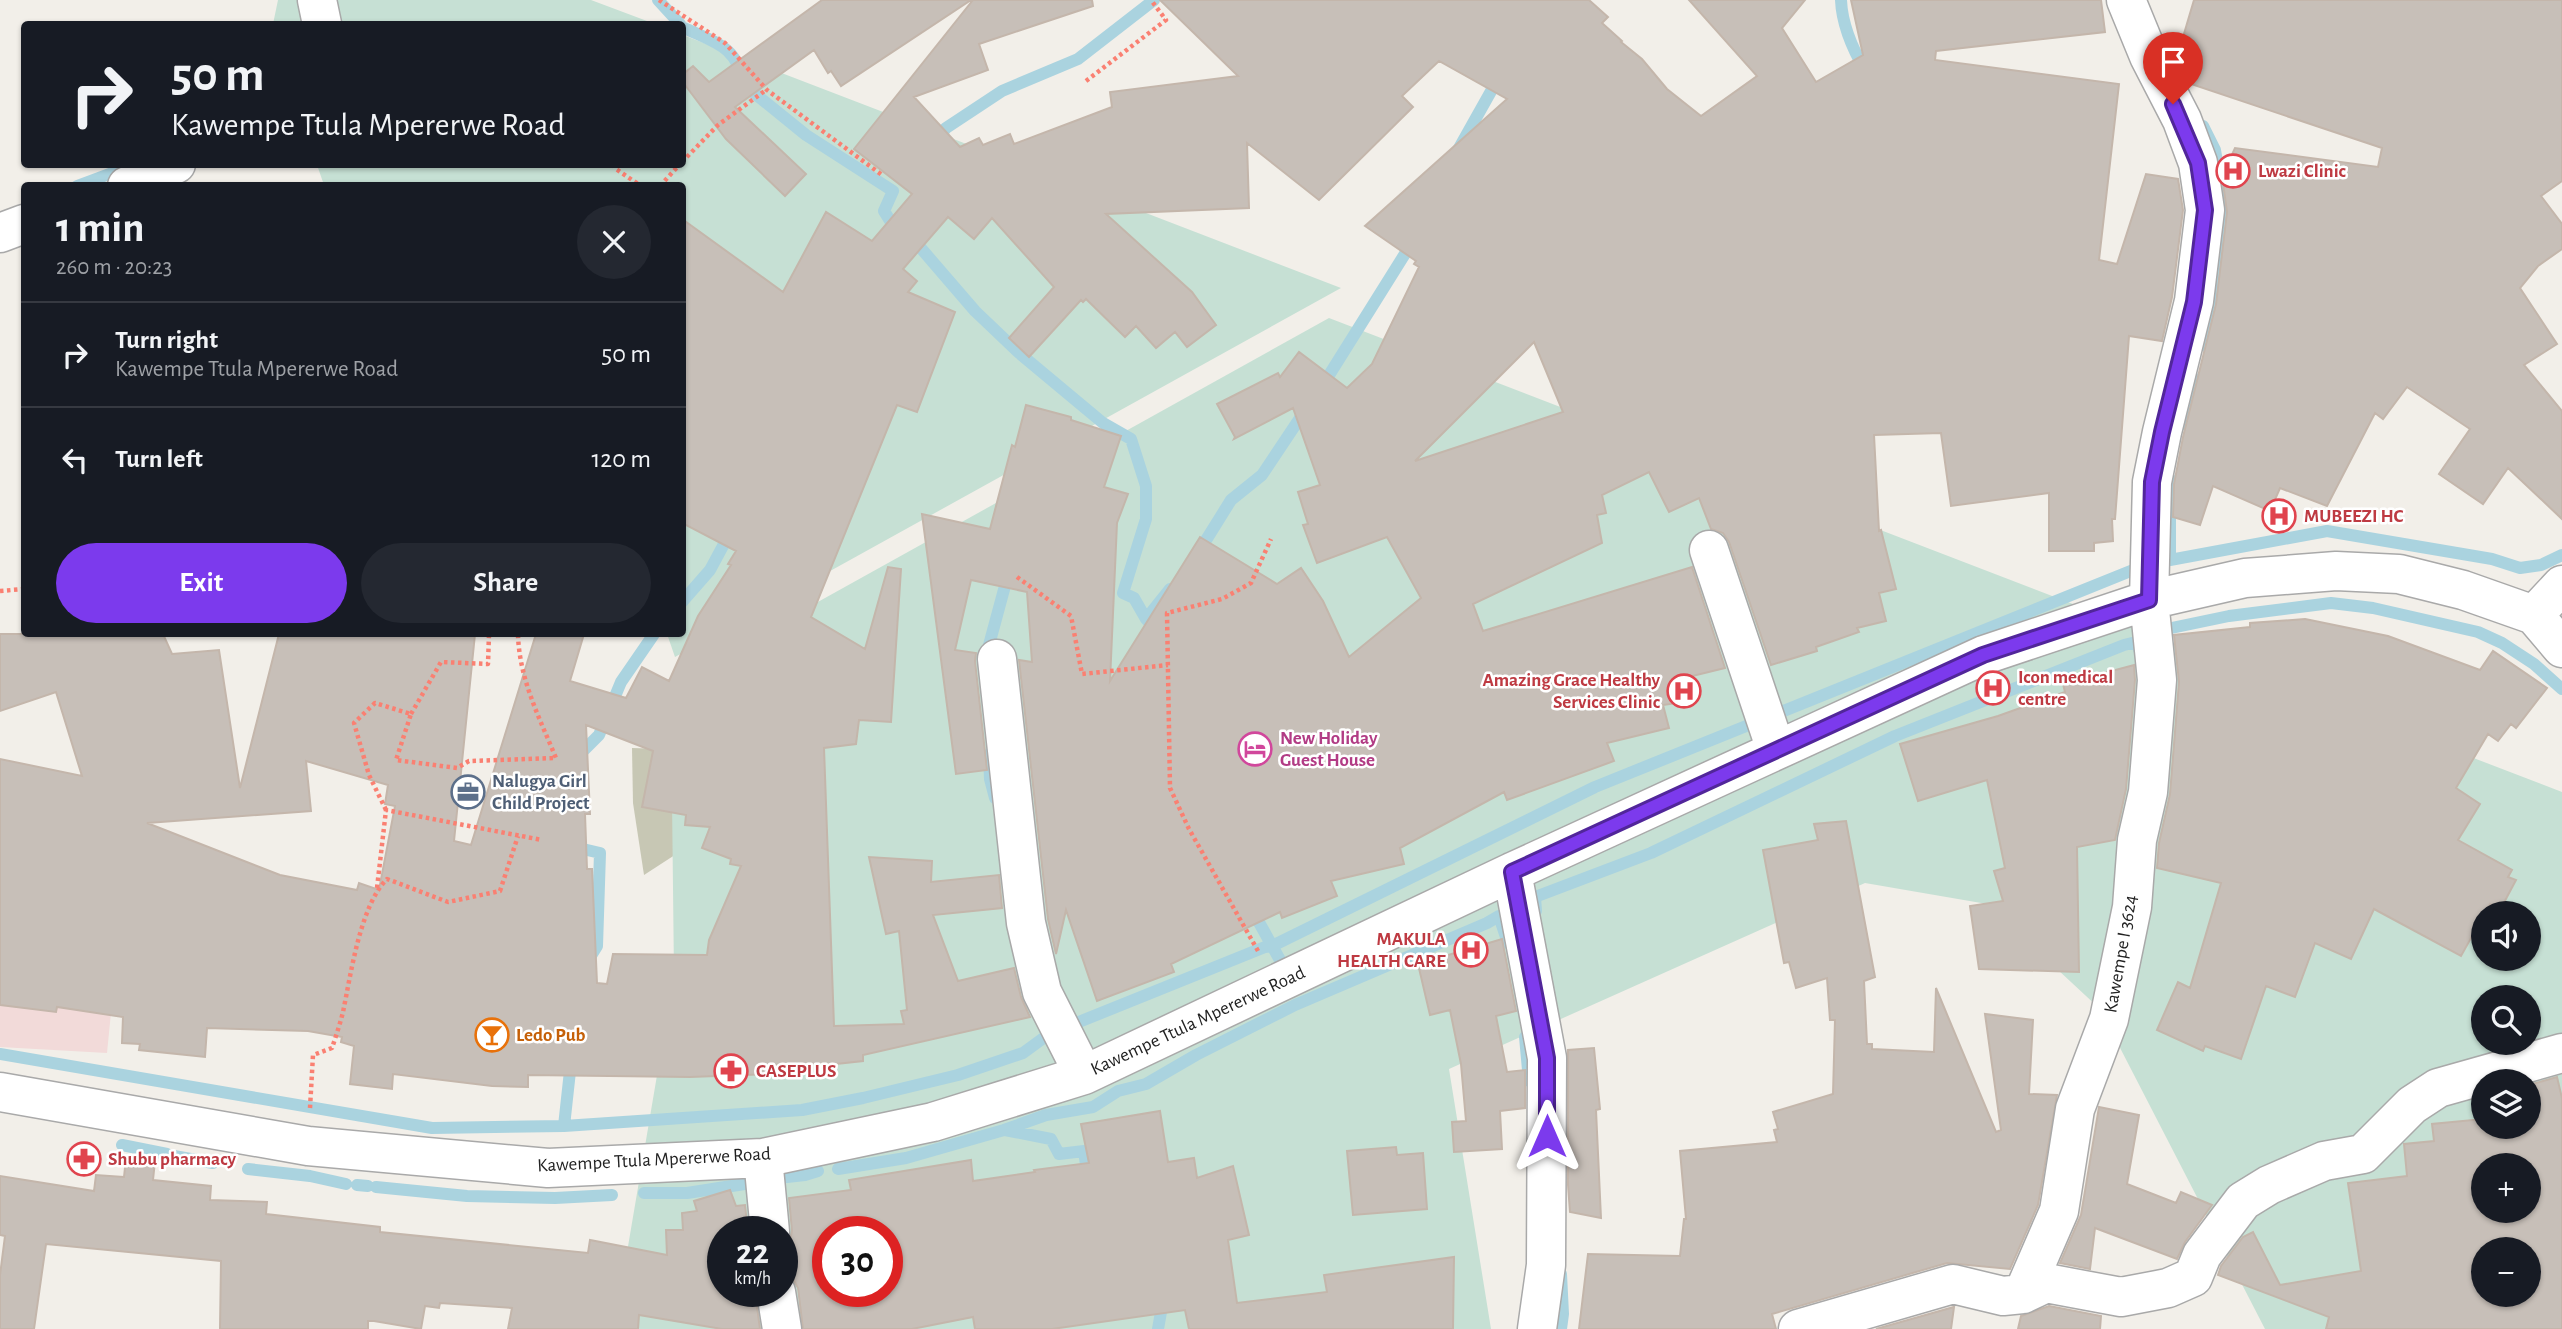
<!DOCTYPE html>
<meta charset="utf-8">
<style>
:root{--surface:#171b24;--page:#242831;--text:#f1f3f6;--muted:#9ea1a6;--line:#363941;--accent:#7c3aed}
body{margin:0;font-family:"Alegreya Sans",sans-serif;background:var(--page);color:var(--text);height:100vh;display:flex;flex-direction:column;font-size:26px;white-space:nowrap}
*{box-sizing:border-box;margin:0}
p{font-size:23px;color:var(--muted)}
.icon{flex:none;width:38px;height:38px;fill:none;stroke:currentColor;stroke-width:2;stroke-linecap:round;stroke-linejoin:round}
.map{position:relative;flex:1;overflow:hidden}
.drawer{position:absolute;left:21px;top:182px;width:665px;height:455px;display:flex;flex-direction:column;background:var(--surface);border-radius:7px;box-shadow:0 2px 5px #0004}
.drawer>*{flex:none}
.guide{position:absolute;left:21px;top:21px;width:665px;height:147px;border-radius:7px;box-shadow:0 2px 5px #0004;background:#171b24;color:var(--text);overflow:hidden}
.tools{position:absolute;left:2471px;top:901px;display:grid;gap:14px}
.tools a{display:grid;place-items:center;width:70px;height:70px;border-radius:50%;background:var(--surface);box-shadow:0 2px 5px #0004;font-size:35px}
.speed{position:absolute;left:707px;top:1216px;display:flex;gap:14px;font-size:35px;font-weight:700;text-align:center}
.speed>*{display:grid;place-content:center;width:91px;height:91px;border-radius:50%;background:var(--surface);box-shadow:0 2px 5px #0004;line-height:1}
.speed small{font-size:18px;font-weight:400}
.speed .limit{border:10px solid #d22;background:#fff;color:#111}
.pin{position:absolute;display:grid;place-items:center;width:60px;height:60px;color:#fff;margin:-72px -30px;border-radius:50% 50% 50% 0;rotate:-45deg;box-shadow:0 0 7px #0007}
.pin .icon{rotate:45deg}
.me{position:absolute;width:77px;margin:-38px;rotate:0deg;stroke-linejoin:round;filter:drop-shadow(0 0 5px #0008)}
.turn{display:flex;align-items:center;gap:24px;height:147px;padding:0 35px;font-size:32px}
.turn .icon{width:91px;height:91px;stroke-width:2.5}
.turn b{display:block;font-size:49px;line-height:60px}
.round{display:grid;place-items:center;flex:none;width:74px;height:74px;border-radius:37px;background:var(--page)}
.headline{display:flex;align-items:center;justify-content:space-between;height:119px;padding:0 35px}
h1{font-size:42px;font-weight:700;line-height:52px}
.cta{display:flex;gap:14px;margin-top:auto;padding:14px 35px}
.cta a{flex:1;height:80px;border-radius:42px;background:var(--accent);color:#fff;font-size:28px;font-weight:700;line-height:80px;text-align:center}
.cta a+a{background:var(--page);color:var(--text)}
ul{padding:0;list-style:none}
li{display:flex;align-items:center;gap:21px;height:105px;padding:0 35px;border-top:2px solid var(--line)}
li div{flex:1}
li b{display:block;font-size:26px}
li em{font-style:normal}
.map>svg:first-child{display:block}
</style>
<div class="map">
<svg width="2562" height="1329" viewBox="0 0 2562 1329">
<rect width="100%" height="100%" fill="#f2efe9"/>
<path fill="#f2dad9" d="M132,801l-25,252 -107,-6v-237z"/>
<path fill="#c7c7b4" d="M632,748l63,2 6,88 -57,37 -11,-72z"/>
<path fill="#c6e0d4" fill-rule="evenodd" d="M278,0h313l64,24h-382z
M683,35l658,253 -666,369 -8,-23h15v-448l-358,-1 -7,-20 365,-1z
M1329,318l1233,474v537h-297l-165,-320 -113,-105 -122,-21 -416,186 42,260h-877l60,-354 -3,-262 -8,-25zM2483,914h46v45h-46zM2483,998h46v45h-46zM2483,1082h46v45h-46zM2483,1166h46v45h-46zM723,1232h59v60h-59zM828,1232h59v60h-59zM2483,1250h46v45h-46z"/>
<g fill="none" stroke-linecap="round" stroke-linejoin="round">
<path stroke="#aad3df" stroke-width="12" d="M658,0l22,24
M1841,0c1,26 12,50 25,72
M682,27c31,15 56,18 61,57l63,51 87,56 -9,20 10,16 25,19 56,65 43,41 85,71 28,16 15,47v33l-23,74 11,5 12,21 13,14
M2203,126l12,24 10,59 -6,56 -9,47 -2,36
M934,142l12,-14 56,-37 76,-32 76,-59
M1458,150l41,-73
M77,186l51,-19
M1321,388l92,-147
M2182,424l18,-45
M2170,479v81l157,-29 165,28 28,9 21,-3 21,-10
M1198,553l33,-53 31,-25 44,-66
M682,602l28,-32 21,-39
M1146,619l24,-30
M2157,631l72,-15 102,-13 42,5 105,24 24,11 32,21 28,25
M989,655v-10l20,-74
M989,754l1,25 5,19
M575,759l24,-24 22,-53 33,-48
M570,846l30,7 -3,93 -10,16
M1251,908l29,52
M1536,911l-1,-14 116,-44 244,-117 229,-91 12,-3 5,12
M1525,1037l4,44
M0,1054l432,74 132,-2 238,-16 61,-12 95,-23 65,-22 26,-19 216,-87 7,-1 323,-159 548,-221
M564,1126l7,-64
M1005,1130l46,9 8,15 25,-3 4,28
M122,1145l45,9
M174,1156l39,7
M248,1169l62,7 36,8
M838,1169l68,-11 98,-28 42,-15 47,-8 25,-16 28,-7 50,-29 99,-50 192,-82 12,-7 9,27
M357,1185l11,1
M779,1185l-1,-7 27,-3 13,-4
M376,1187l91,9 88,2 57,-3
M644,1193h43l64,-10 2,10
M1152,1301l9,11 -3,17
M1561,1329l2,-15 -2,-40"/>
</g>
<path fill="#c7bfb8" stroke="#c4b6ab" stroke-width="2" fill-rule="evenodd" d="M822,0h149l-130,86 -10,-15 -3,2 -14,-23 -79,57 71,67 -21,22 -59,-57 -44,-58v-6l11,-9 16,16z
M973,0h119l1,6 -114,38 9,26 -74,27 46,50 19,-9 4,7 27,-11 4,10 98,-37 -2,-15 128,-16 -78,-76h429l19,17 -6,6 20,18 -1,1 21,17 25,30 34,27 56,-40 -68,-76h116l-23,28 34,54 47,-27 -12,-55h250l4,32 -169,19 -1,9 184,24 -20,176 18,4 29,-90 32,5 5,31 -11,87 -10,44 -33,-5 -14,183h-3l1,22 -19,2v8h-45v-58l-98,13 -10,-73 -67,2 5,96 2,-1 15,59 -17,4 7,28 -29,7 2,4 -43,15 1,4 -46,14 -42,-123 -6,-9 -12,-4 -12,-31 -30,14 -20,-40 -47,23 4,18 -9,2 5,28 -129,61 10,27 209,-64 33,101 -45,11 4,23 -21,3 6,23 -62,15 7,18 -107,39 -3,-8 -104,56 4,16 -73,17 6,15 -55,22 -2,-6 -109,52 3,8 -77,29 -31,-91 -10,44 -8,-35 -29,-259 13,2 -5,-70 -56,-12 -16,70 21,3 -1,8 12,109 -31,4 -34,-260 68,15 22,-84 3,2 11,-42 45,12v3l50,16 -17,51 24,7 -11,29 -7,158 90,-144 77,47 24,-16 22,33 26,56 72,-59 -34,-61 -70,26 -14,-38 5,-1 -10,-32 22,-7 -27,-77 -59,31 1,-2 -18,-33 61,-31 2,4 19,-25 48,36 25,-24 47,-97 -5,-3 2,-3 -51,-35 142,-127 -68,-38 -37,35 11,11 -94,93 -72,-57 2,65 -143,6 86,78 24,33 -29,22 -12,-15 -19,16 -20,-22 -11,11 -39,-38 -3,3 -2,-2 -52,57 -20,-19 45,-51 -62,-69 -18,21 -26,-22 -45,52 14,12 -9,11 47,20 -38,100 -20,-7 -86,212 54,32 23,-82 13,2 -10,153 -32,-2 -3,24 -32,4 10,278 70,-2 -3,-13 6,-1 -8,-79 -13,3 -17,-77 63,4 -1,21 68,-7 3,33 -69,7 25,66 56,-13 7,29 9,20 -167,38v6l-27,3 -68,1v9l-78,3 -162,-2v12l-36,-1 -99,-12 -1,15 -42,-5 4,-38 -13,-4 1,-5 -34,-6 -101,-3 -2,29 -66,-7 1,-6 -18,-1 1,-26 -66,-10 -1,5 -56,-7v-246l82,17 -26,-84 -56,19v-77h163l9,20 47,-4 21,138 39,-154h196l-21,207 17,4 65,-211h48l-14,47 56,17 16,-31 27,14 29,-65 33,-51 -3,-1 8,-13 -54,-28v-304l101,73 43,-80 46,29 40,-47 -58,-45zM1534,342l29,70 -148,49zM586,725l67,26 -11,56 44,8 -1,10 25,2 -8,21 29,11 -1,5 11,2 -32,74 -2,15 -94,-1 -6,30 -10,-1 -5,-114h-5l-2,-55h5zM306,761l82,24 -3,19 10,2 -16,84 -20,-7 -2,7 -77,-15 -133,-52 164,-12z
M2194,0h368v181l-21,15 21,28v25l-24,17 -18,22 37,56 -33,21 38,46v108l-54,-51 -25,36 -44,-30 31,-45 -63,-42 -24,32 -8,-6 -48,93 -47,-18 -10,23 -57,-25 -13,39 -27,-8 1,-33 9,-47 33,-133 11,-92 -5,-36 13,-28 143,19 4,-19 -194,-65 -4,-8 5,-17 -6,-2 4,-11 -6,-1z
M2305,619l83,17 92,34 13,-19 54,37 -31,40 -5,-4 -13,17 -10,-7 -32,54 24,16 -22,36 54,30 -4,7 8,3 -16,30 -10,-6 -29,52 -87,-47 -23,50 -36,-16 -20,54 -29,-11 -25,73 -36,-13 -2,5 -46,-21 21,-48 12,6 31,-105 -64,-15 2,-25 11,-49 9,-112 -5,-47 76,-8v-4z
M2134,665l1,15 -9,109 -11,51 -38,7 2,125 -100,-3 -9,-63 33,-5 -9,-30 11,-3 -18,-88 -69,21 -18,-57 98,-28 67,-24 -2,-8z
M1846,821l29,156 -11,4 3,63h5v5l62,3 2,-64 60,144 5,-2 -16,-116 48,6 -4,74 28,1 -19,110 -28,64 -63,-6 -175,51 4,15h-197l9,-75 92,2 4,-37h2l-6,-68 97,-9 -3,-12 4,-1 -5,-17 60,-18 2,-74h-5l-3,-42 -31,10 -7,-26 -5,1 -21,-113 55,-10 -4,-16z
M1502,939l14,72 -20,5 11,56 18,-2v38l-25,3 2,38 -48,3 -2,-30 14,-1 -5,-57 -11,-54 -20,5 -12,-51z
M1594,1048l6,61 -4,1 5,108 -31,-6 -2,-27v-135z
M2557,1077l5,21v231h-236l3,-12 -111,-42 3,-9 22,-29 10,-5 27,53 81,-14 -13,-88 59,-7 -3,-32 30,-3 -2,-17 51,-5v8h46v-42zM2483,1166h46v45h-46zM2483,1250h46v45h-46z
M2099,1107l40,8 -12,69 49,19 5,-11 31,13 -27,37 -8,17 -82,-31 -5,41 -30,-6 21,-48z
M1160,1111l8,51 26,-4 3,20 36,-12 16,69 -21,5 9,63 90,-11 -3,-17 130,-18 -1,72h-264l-4,-19 -133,19h-77l-2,-12 -61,12h-109l-5,-41 -5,-9 -8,-7 -3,-19 8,-13 2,-9 -3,-33 62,-8 -2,-10 122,-20 2,21 62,-9 -1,-2 55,-7 -8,-39zM828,1232h59v60h-59z
M1396,1147l1,8 26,-2 4,56 -74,6 -6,-64z
M126,1158l29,3 -2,19 58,6 -1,14 57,2 -1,12 114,13v5l208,21 2,-13 77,15 -1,-25h17l-1,-17 15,-2 -3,-10 36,-11 6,16 9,-1 3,27h-25v60h32l5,37h-38l-83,-14 -1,14h-130l4,-21 -72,-5 -1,5 -14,-2 -4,23 -47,-8h-6v8h-148l1,-68 -175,-17 -12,85h-34v-54l5,-39 -5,-1v-59l94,15 2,-16 28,2z
M2049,1306l52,10 -1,13h-82l3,-13z
M1954,1307l-3,22h-75z"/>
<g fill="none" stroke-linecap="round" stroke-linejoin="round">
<defs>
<path id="minor" d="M317,0l5,24
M127,186l49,-22
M0,233l24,-9
M1709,550l67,200
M2534,615l28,-30
M997,659l29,264 16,69 42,83
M1512,872l35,186 -1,207 -9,64
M0,1092l308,54 240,22 215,-10 170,-36 151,-47 428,-203 472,-217 165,-55 96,-22 91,-7 63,3 64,16 71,25 28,33
M763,1158l7,74
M776,1292l6,37
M2023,1294l36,-83 16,-102 34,-90 23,-112 5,-67 11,-48 9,-112 -8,-80 3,-118 10,-50 32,-131 11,-91 -7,-47 -16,-43 -33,-64 -23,-56
M1798,1329l155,-45 50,12 20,-2 23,-11 75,14 47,-9 25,-11 9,-22 41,-54 26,-16 55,-24 39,-7 49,-49 26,-17 124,-35"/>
</defs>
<use href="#minor" stroke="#a9a9a9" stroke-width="41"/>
<path stroke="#fa8072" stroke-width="4.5" stroke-dasharray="3.5 3.5" stroke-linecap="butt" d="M659,0l66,43 42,47 115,85
M1086,81l80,-61 -15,-20
M682,162l36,-37 48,-35
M613,164l3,5 25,17
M660,186l20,-22
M1017,577l54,39 11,58 86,-9
M0,591l24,-2
M411,714l30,-52 47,2 1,-30
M386,810l-17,-35 -15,-52 21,-20 36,11 -15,46 61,8 12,-7 87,-3c-17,-41 -37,-80 -38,-124
M377,888l9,-78 156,30
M1258,951l-69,-122 -19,-41 -3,-175 55,-14 29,-16 20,-44
M310,1108l3,-53 19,-7c4,-12 8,-24 11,-36 8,-38 17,-106 44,-133l61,23 52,-11 18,-55"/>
<use href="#minor" stroke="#fff" stroke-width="38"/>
</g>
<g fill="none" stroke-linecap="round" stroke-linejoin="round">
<defs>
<path id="route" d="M1547,1136v-78l-35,-186 471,-217 166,-55 3,-118 10,-50 32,-130 11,-92 -7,-47 -25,-59"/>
</defs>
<use href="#route" stroke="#51269a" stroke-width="18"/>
<use href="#route" stroke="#7c3aed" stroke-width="12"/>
</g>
<defs>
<symbol id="hospital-ring" viewBox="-11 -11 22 22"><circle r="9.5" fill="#fff" stroke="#e0444e" stroke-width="1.5"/><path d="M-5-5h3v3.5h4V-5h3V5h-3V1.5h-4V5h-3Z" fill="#e0444e"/></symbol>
<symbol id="hotel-ring" viewBox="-11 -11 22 22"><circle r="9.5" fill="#fff" stroke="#d1479c" stroke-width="1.5"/><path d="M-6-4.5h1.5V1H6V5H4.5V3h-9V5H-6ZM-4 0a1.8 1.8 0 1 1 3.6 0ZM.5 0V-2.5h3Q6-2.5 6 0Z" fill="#d1479c"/></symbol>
<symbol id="office-ring" viewBox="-11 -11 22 22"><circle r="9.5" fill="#fff" stroke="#5c6f8a" stroke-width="1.5"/><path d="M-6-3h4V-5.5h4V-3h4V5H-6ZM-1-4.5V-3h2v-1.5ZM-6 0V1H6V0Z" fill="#5c6f8a"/></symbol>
<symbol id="bar-ring" viewBox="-11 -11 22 22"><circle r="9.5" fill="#fff" stroke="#e8710a" stroke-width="1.5"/><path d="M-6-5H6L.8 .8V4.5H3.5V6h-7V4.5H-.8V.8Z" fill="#e8710a"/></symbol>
<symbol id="pharmacy-ring" viewBox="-11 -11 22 22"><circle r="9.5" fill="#fff" stroke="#e0444e" stroke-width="1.5"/><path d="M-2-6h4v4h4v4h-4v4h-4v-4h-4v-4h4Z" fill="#e0444e"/></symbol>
</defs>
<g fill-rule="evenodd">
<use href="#hospital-ring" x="2214" y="152" width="38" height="38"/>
<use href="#hospital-ring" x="2260" y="497" width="38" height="38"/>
<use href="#hospital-ring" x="1974" y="669" width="38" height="38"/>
<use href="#hospital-ring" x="1665" y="672" width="38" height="38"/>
<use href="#hotel-ring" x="1236" y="730" width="38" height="38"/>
<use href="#office-ring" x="449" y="773" width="38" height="38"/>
<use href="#hospital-ring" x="1452" y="931" width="38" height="38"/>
<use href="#bar-ring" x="473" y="1016" width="38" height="38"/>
<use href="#pharmacy-ring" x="712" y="1052" width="38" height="38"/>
<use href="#pharmacy-ring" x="65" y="1140" width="38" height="38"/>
</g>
<g text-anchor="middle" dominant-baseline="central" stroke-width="5" stroke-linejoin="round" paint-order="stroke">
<g font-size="19" font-weight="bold" fill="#be3a42" stroke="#fff" text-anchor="start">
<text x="2258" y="171">Lwazi Clinic</text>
<text x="2304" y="516">MUBEEZI HC</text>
<text x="2018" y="677">Icon medical<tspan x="2018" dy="22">centre</tspan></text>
<text x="1660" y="680" text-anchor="end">Amazing Grace Healthy<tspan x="1660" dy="22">Services Clinic</tspan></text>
<text x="1446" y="939" text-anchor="end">MAKULA<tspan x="1446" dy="22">HEALTH CARE</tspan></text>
<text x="756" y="1071">CASEPLUS</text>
<text x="108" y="1159">Shubu pharmacy</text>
</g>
<g font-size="19" font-weight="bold" fill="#b23c85" stroke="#fff" text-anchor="start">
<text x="1280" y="738">New Holiday<tspan x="1280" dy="22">Guest House</tspan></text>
</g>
<g font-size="19" font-weight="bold" fill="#4e5e75" stroke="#fff" text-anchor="start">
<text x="492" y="781">Nalugya Girl<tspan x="492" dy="22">Child Project</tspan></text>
</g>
<g font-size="19" fill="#222" stroke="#fff">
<text transform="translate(2121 954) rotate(-80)">Kawempe I 3624</text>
<text transform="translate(1198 1021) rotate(-25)">Kawempe Ttula Mpererwe Road</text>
<text transform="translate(654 1160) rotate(-3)">Kawempe Ttula Mpererwe Road</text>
</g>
<g font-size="19" font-weight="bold" fill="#c56008" stroke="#fff" text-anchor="start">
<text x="516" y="1035">Ledo Pub</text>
</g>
</g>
</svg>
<div class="tools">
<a><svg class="icon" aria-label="sound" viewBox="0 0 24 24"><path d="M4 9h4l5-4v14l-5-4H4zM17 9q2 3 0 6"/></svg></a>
<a><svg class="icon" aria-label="search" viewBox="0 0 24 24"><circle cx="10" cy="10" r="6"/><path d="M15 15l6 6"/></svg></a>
<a><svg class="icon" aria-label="layers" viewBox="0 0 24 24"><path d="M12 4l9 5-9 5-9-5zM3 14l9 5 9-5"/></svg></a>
<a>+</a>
<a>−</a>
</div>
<div class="speed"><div>22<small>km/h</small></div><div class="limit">30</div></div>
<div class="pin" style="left:2173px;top:104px;background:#d93025"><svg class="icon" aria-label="arrive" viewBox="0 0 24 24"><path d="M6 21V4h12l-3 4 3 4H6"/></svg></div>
<svg class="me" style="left:1547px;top:1136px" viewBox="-20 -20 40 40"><path d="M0-17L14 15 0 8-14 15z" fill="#7c3aed" stroke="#fff" stroke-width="4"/></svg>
<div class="guide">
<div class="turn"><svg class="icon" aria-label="right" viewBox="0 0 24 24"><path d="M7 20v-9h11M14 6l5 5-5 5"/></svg><div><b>50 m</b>Kawempe Ttula Mpererwe Road</div></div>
</div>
<section class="drawer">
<div class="headline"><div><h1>1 min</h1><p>260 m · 20:23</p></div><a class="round"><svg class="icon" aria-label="close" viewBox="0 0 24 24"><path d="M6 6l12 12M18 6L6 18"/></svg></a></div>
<ul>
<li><svg class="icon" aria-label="right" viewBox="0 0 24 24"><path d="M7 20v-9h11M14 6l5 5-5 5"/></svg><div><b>Turn right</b><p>Kawempe Ttula Mpererwe Road</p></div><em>50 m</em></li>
<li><svg class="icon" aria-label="left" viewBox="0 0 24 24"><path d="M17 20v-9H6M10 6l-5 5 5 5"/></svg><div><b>Turn left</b></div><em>120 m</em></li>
</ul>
<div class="cta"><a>Exit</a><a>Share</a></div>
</section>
</div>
